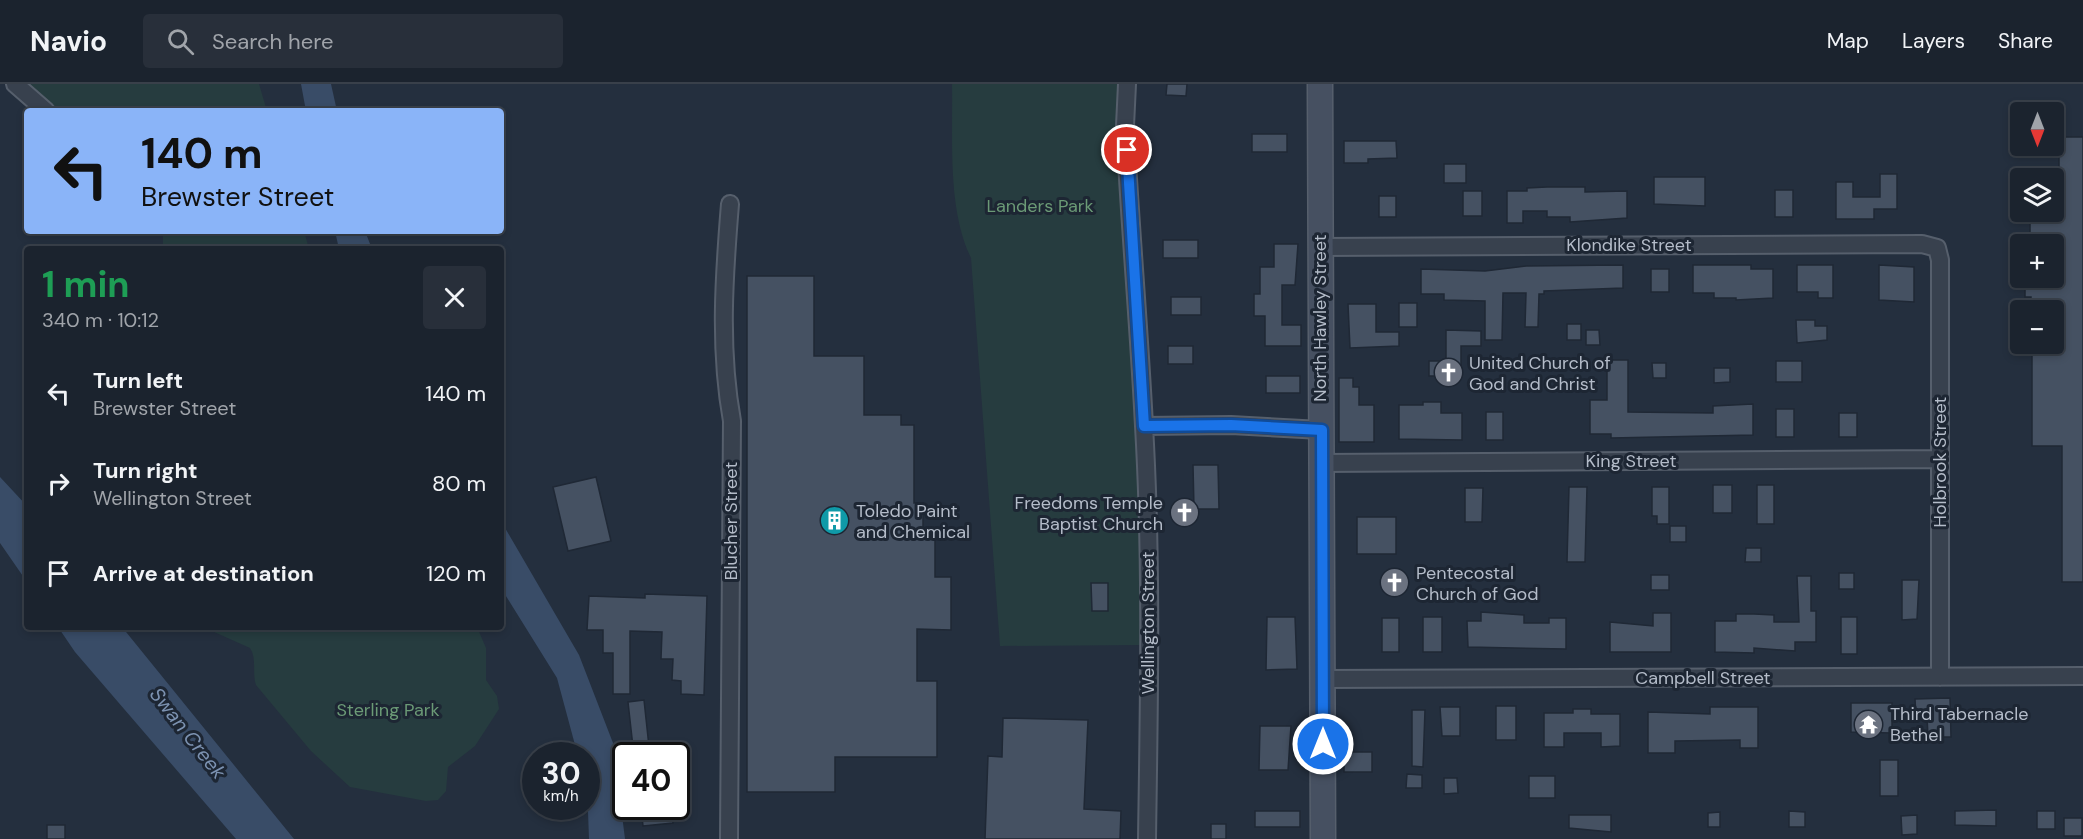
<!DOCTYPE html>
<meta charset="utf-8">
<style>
:root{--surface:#1b232e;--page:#282f3a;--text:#f1f3f6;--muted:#a0a4aa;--line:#39404a}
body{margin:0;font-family:"DM Sans",sans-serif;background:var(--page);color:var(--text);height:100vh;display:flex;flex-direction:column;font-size:22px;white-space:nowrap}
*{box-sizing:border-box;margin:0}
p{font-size:20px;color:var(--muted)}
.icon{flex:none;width:33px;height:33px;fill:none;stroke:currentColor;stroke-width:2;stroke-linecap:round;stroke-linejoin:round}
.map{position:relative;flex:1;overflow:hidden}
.side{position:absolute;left:24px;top:162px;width:480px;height:384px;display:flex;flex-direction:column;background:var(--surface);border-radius:6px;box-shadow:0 3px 9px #0003,0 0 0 2px var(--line)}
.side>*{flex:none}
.top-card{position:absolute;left:24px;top:24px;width:480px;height:126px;border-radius:6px;box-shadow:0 3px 9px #0003,0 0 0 2px var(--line);background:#8ab4f8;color:#111;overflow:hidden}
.needle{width:39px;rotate:180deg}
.controls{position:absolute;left:2010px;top:18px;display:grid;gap:12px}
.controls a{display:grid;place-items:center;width:54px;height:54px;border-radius:6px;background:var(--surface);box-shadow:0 3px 9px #0003,0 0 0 2px var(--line);font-size:30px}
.speed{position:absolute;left:522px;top:658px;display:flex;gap:12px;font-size:30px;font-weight:700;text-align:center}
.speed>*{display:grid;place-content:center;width:78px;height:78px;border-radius:50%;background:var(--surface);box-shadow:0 3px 9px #0003,0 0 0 2px var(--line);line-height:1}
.speed small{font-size:15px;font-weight:400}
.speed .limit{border:3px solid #111;border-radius:9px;background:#fff;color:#111}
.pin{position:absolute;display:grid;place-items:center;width:51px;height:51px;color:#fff;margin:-26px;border:3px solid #fff;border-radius:50%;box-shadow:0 2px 6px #0007}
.me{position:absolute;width:66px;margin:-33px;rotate:0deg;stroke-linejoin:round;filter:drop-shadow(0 0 4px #0008)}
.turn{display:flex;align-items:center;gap:21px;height:126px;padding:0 18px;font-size:27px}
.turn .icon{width:78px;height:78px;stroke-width:2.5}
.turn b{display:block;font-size:42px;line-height:51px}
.round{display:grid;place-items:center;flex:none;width:63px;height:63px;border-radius:6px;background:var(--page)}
.overview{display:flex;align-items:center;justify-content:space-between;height:102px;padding:0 18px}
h1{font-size:36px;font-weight:700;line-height:45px;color:#1e9e55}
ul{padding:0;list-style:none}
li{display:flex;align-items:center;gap:18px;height:90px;padding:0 18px}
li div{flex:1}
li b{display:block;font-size:22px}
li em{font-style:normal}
header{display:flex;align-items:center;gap:36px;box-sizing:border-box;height:84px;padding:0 30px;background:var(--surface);border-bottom:2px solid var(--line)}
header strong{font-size:28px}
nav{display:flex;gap:33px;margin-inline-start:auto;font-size:21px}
.search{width:420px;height:54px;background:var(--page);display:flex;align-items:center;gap:15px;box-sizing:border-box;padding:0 21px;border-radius:6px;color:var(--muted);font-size:22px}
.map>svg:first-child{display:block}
</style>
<header>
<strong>Navio</strong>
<div class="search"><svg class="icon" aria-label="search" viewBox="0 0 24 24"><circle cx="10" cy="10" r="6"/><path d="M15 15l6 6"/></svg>Search here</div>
<nav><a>Map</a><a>Layers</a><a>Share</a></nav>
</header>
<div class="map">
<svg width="2083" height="755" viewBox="0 0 2083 755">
<rect width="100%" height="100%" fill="#242f3e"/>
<path fill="#263c3f" d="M25,0h234l8,27h-210z
M952,0h170l19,422 1,139 -142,1 -29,-388c-24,-49 -18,-120 -19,-174z
M163,147h141l5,18h-146z
M203,543h274l9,21v32l11,16 2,13 -24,37 -27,21 -2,24 -8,9 -12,1 -76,-14 -39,-36 -55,-66c-4,-12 1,-27 -6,-37z"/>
<path fill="#394c67" d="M301,0h30l6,27h-31z
M335,147h30l7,18h-33z
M0,393l27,29v76l-27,-39z
M501,437l78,134 34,88 12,96h-36l-3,-83h-8l-21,-78 -56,-90z
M58,543h64l172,212h-58l-161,-187z"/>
<path fill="#455162" stroke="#1f2835" stroke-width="1.5" d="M1167,0h20l-1,12 -20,-1z
M1252,50h35v18h-35z
M2059,53h24v445h-21v-136h-30v-102h22v-34h-23v-13h-6v-14h5v-5h24v-34h-24v-23h29z
M1344,57h52l1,17 -29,1v4h-24z
M1444,80h22v19h-22z
M1880,90h17v35h-23v10h-38v-37h17v15h27z
M1654,93h51v29l-51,-2z
M1547,103h38v5l42,-1v27l-57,4v-5h-23v-6h-24v12h-16v-32h20v-3z
M1775,106h18v27h-18z
M1463,107h19v25h-19z
M1379,112h17v21h-17z
M1163,156h35v18h-35z
M1274,160h24l-3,41h-13v40h19v21h-36v-30h-11v-22h6v-27h14z
M1623,181v23l-79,3v3h-5l-1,33h-13l1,-34h-23l-1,47h-17v-39l-41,-1v-6h-23v-25l64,2 41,-5z
M1693,181h58v4h22v29l-37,2v-2h-22v-5h-21z
M1797,181h36v33h-15v-6h-21z
M1879,181l35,2v35l-35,-2z
M1651,185h18v23h-18z
M747,192h67v80h50v59h37v10h13v78h9v36h12v38h16v53l-34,-1v52h20v76h-102v35h-88z
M1171,213h30v18h-30z
M1399,219h18v24h-18z
M1348,220h28v28h23v14l-49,2z
M1796,236h19v6h12v14l-30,3z
M1567,240h14v16h-14z
M1446,246l35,1v15h-20v30h-32v-15h17z
M1586,246h13l1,15h-14z
M1168,262h25v18h-25z
M1607,276h21v52l85,1v-7l40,-2v31l-142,3v-4h-21v-34h17z
M1776,277h26v21h-26z
M1652,279h14v15h-13z
M1714,284h16v14l-16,1z
M1266,292h34v17h-34z
M1339,294h14v9h6v18h15v37h-35z
M1423,318h18v11h21v27l-63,-1v-34h24z
M1776,325h18v28h-18z
M1486,328h17v28h-17z
M1839,329h18v24h-18z
M1193,381h25l1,44h-25z
M596,393l15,64 -43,10 -15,-64z
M1713,401h19v28h-19z
M1757,401h17v39h-17z
M1569,403h18l-2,75h-18z
M1652,403h17v37h-12v-8h-5z
M1465,404h18l-1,34h-17z
M1357,433h39v37h-39z
M1670,442h16v16h-16z
M1746,464h15v14h-16z
M1839,489h15v16h-15z
M1651,491h18v15h-18z
M1797,492h14v35h5v31h-21v9l-41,-3v5l-39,-1v-31h21v-7h18l20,1v7h25z
M1902,496h17l-2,39 -15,1z
M1091,499h17v28h-16z
M645,510l62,2 -3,99 -23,-1v-13l-9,-1 1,-21h-12l1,-27 -32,-1v63h-17v-41h-10v-23h-16l2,-34 56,2z
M1481,528l43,3v8h25v-5h17v31l-98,-2 -1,-26h14z
M1653,529h18v39h-61v-30l43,4z
M1267,533h28l2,52 -31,1z
M1423,533h19v35h-19z
M1841,533h16v37h-16z
M1382,534h17v34h-17z
M1950,614l1,39h-23l-1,-21h-11l-1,-17z
M644,616l6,56h-16l-6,-54z
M1851,619h41v30l-41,-1z
M1496,622h20v34h-20z
M1440,623h20v29h-18z
M1710,623h48v41h-18v-8l-65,1v12h-27v-41l62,2z
M1573,625h18v5h29v32l-19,1v-14h-37v14h-20v-34h29z
M1412,626h13l-2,57 -11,-1z
M1003,634l85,2 -4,89 37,2 -1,28h-135l3,-83 14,1z
M1260,642h31l-3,44h-29z
M1344,668h28v20h-28z
M1880,676h18v36h-18z
M1407,690l15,1v13h-16z
M1529,692h26v22h-26z
M1444,694h13l1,15 -14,1z
M641,723h30l2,16 -30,3z
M1996,726v16l-41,-1v-14z
M1255,727h45v16h-45z
M1789,727l16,1v15h-16z
M2037,727h18v18h-18z
M1720,728v15h-12v-14z
M1569,731h42v17l-42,-4z
M1917,731v19l-15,1 -1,-19z
M2064,734h18v18h-18z
M1211,740h15v15h-15z
M47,741h18v14h-18z"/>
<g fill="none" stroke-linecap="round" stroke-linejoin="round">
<defs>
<path id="street" d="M15,0l31,27
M1127,0l-2,42c5,100 14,200 19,300 8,137 5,275 3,413
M1320,163l602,-3 15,4 3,12v417
M1144,342l87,-1 90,5
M1322,379l618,-4
M1323,595l760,-3
M729,755l3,-418c-13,-72 -8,-144 -2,-217"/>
<path id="secondary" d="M1320,0l3,755"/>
</defs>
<use href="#street" stroke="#565f6c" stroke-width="20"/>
<use href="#secondary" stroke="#565f6c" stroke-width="27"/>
<use href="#street" stroke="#38414e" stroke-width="16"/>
<use href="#secondary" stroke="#465061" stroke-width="24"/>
</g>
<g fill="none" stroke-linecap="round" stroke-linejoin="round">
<defs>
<path id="route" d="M1127,66l17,276 87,-1 91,5 1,314"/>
</defs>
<use href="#route" stroke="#114b97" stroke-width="15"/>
<use href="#route" stroke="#1a73e8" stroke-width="10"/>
</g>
<defs>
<symbol id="church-disc" viewBox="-11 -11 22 22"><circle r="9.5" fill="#6b7280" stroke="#1d2633"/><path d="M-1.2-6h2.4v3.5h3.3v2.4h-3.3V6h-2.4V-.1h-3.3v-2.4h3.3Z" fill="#fff"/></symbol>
<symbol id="building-disc" viewBox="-11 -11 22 22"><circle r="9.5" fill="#0f9aa8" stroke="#1d2633"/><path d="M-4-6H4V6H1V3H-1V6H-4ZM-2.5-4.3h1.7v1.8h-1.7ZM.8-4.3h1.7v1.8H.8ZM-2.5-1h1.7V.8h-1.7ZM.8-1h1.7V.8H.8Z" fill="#fff"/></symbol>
<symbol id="temple-disc" viewBox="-11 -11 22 22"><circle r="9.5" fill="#6b7280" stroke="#1d2633"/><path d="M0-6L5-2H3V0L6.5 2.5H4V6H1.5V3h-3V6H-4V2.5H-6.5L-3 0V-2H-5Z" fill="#fff"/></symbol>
</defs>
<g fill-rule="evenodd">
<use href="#church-disc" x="1432" y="272" width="33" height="33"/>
<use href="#church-disc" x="1168" y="412" width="33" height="33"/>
<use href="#building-disc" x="818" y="420" width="33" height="33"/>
<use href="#church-disc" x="1378" y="482" width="33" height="33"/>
<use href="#temple-disc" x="1852" y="624" width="33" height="33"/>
</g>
<g text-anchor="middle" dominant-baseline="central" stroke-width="6" stroke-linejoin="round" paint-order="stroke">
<g font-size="18" fill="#6b9a76" stroke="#1d2633">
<text x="1040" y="122">Landers Park</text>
<text x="388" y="626">Sterling Park</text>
</g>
<g font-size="18" fill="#b4bcc9" stroke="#1d2633">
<text x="1629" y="161">Klondike Street</text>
<text transform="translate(1320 234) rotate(-90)">North Hawley Street</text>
<text x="1631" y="377">King Street</text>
<text transform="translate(1940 378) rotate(-90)">Holbrook Street</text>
<text transform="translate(731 437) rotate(-90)">Blucher Street</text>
<text transform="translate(1148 539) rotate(-90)">Wellington Street</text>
<text x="1703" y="594">Campbell Street</text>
</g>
<g font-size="18" fill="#b4bcc9" stroke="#1d2633" text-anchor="start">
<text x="1469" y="279">United Church of<tspan x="1469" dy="21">God and Christ</tspan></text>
<text x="1163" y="419" text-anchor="end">Freedoms Temple<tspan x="1163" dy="21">Baptist Church</tspan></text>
<text x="856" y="427">Toledo Paint<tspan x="856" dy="21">and Chemical</tspan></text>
<text x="1416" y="489">Pentecostal<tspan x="1416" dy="21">Church of God</tspan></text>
<text x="1890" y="630">Third Tabernacle<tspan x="1890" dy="21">Bethel</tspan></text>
</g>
<g font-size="20" font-style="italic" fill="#7c92b1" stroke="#1d2633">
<text transform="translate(188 649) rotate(52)">Swan Creek</text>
</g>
</g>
</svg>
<div class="controls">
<a><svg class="needle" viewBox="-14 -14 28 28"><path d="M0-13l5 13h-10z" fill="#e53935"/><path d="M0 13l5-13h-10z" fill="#a0a4aa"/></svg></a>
<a><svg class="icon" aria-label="layers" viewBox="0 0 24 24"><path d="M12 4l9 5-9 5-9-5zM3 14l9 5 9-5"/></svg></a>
<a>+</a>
<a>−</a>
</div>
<div class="speed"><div>30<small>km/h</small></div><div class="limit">40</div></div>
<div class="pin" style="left:1127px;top:66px;background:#d93025"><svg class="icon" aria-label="arrive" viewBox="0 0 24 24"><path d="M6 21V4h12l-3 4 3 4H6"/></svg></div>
<svg class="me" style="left:1323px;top:660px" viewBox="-20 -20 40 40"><circle r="17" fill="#1a73e8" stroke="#fff" stroke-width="3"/><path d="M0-11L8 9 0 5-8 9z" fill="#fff"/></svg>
<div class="top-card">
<div class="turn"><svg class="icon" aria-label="left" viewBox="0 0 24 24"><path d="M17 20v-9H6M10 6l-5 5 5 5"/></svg><div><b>140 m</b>Brewster Street</div></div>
</div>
<section class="side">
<div class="overview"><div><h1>1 min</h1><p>340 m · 10:12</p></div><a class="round"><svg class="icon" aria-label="close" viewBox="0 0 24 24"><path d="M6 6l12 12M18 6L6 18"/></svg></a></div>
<ul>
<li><svg class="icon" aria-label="left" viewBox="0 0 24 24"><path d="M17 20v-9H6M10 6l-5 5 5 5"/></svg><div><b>Turn left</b><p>Brewster Street</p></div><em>140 m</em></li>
<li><svg class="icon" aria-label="right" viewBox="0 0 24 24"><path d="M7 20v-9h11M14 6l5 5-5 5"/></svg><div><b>Turn right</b><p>Wellington Street</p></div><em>80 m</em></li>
<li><svg class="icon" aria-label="arrive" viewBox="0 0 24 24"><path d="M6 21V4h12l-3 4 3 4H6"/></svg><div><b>Arrive at destination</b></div><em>120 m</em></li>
</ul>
</section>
</div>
